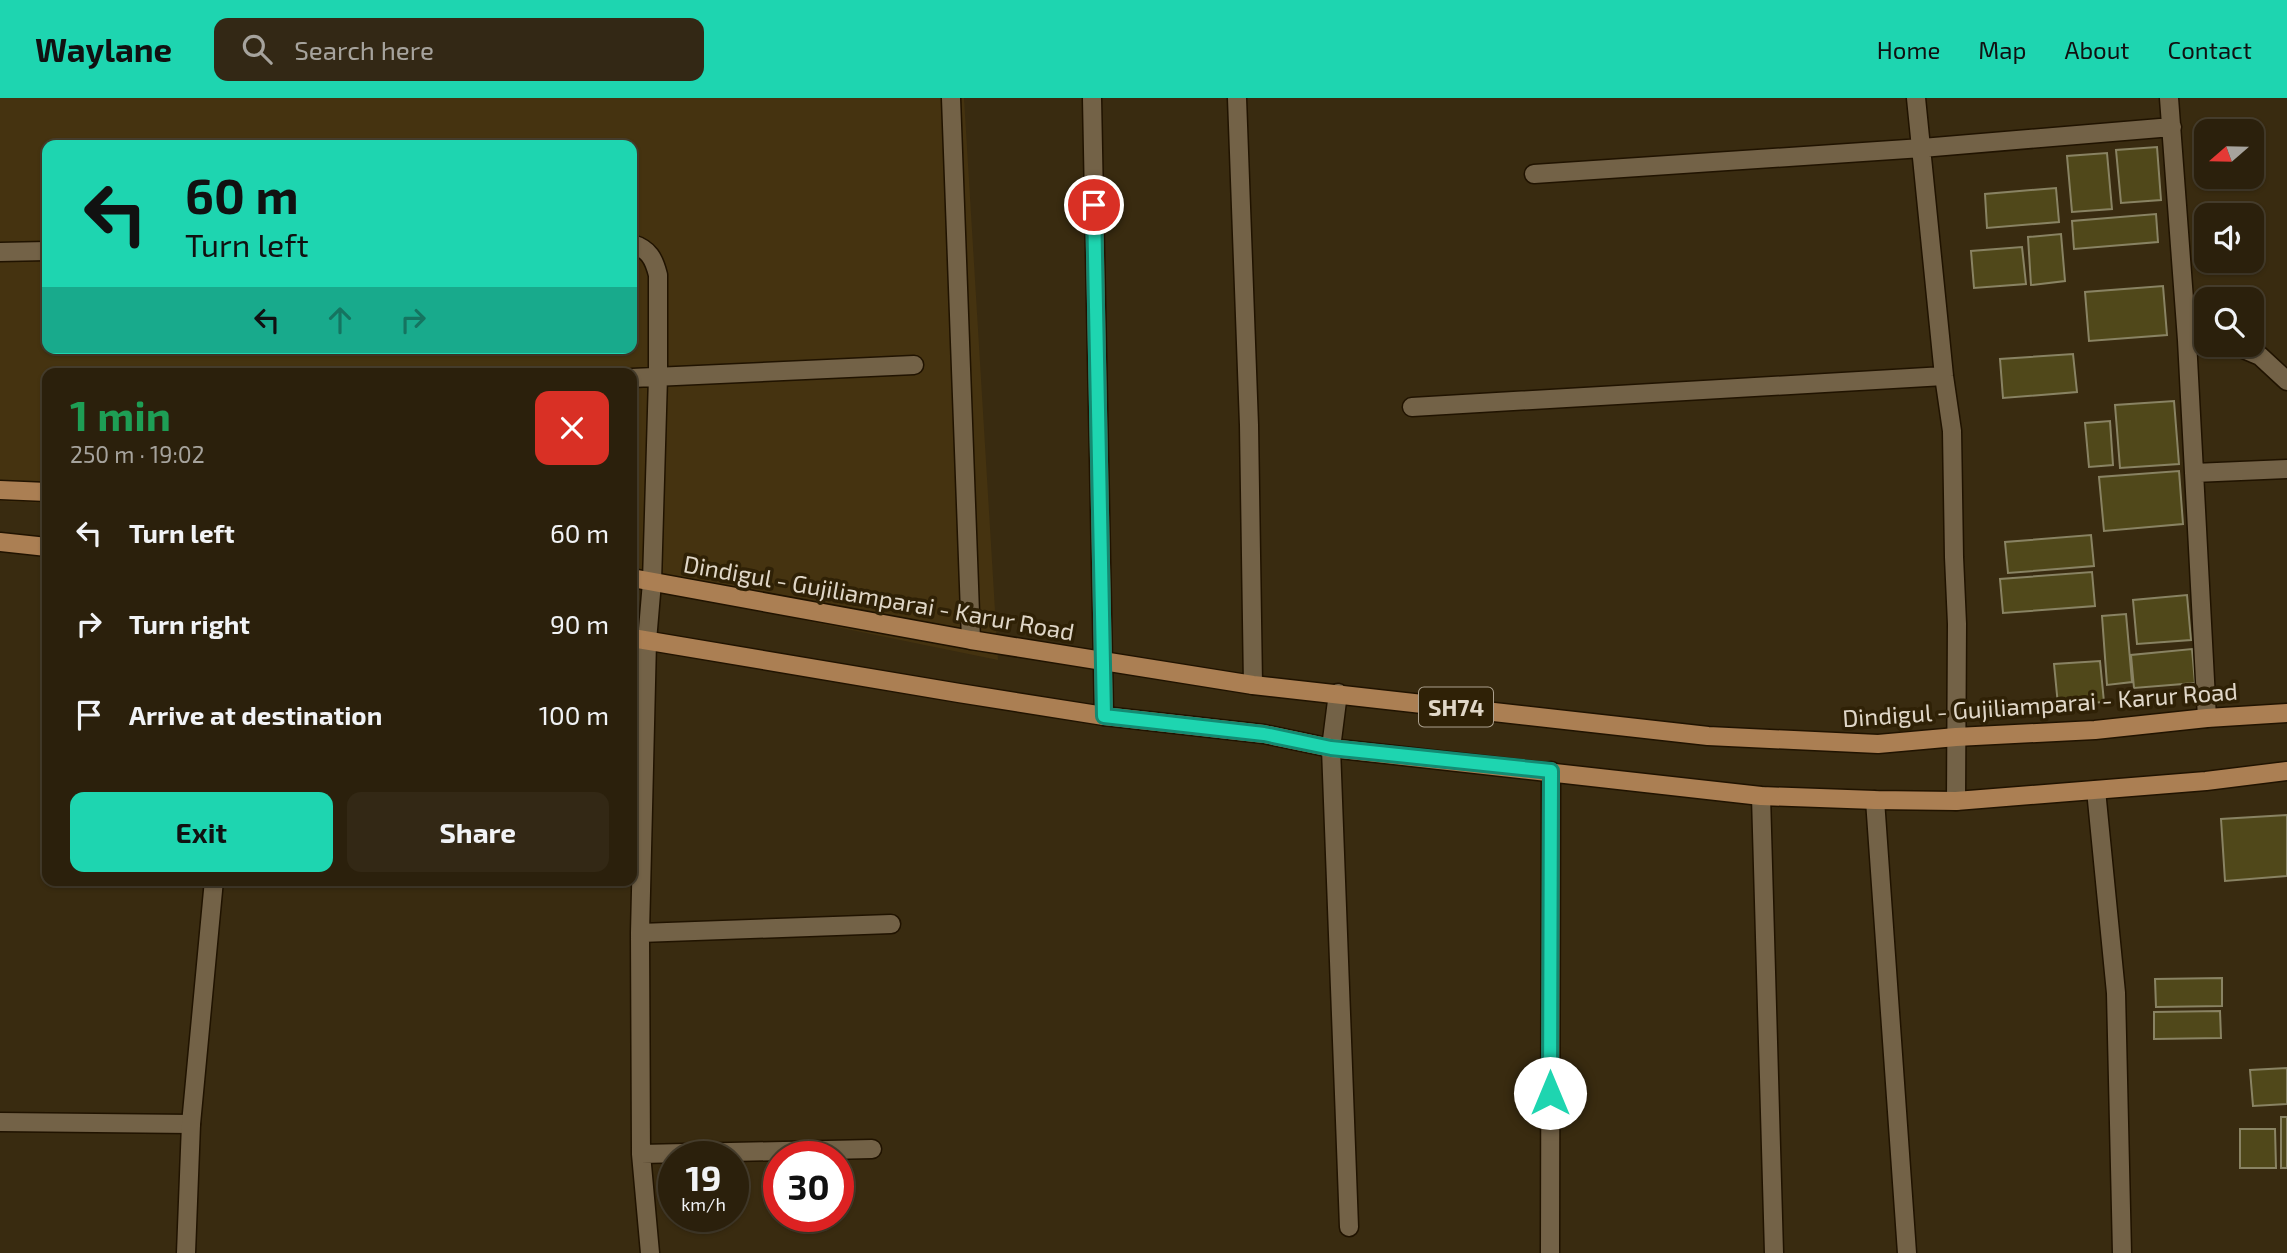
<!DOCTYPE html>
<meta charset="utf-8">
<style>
:root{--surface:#2b200c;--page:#332815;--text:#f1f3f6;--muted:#a6a39d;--line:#473e2d;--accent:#1ed5b0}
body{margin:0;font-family:"Exo 2",sans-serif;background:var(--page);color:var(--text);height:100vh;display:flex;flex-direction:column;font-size:26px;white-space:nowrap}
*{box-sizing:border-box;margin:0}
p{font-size:23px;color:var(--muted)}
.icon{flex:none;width:38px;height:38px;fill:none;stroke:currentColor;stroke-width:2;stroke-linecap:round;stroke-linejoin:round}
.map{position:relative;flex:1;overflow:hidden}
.sheet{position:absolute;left:42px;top:270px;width:595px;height:518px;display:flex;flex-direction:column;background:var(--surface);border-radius:14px;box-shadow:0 2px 5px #0004,0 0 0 2px var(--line)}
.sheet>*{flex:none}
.banner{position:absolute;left:42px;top:42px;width:595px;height:214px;border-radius:14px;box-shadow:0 2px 5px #0004,0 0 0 2px var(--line);background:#1ed5b0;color:#111;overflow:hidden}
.needle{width:46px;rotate:250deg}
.buttons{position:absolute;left:2194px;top:21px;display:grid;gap:14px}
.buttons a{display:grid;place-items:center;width:70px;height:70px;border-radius:14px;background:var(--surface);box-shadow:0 2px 5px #0004,0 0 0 2px var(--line);font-size:35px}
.speed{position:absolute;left:658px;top:1043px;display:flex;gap:14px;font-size:35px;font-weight:700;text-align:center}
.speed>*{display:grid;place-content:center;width:91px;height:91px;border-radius:50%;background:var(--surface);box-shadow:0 2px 5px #0004,0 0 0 2px var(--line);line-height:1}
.speed small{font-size:18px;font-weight:400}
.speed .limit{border:10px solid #d22;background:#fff;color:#111}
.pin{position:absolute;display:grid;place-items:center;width:60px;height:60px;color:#fff;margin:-30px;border:4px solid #fff;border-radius:50%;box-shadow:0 2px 7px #0007}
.me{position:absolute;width:77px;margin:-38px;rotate:0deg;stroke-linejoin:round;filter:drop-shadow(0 0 5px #0008)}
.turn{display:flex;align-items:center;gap:24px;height:147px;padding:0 28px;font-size:32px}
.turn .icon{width:91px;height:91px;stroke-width:2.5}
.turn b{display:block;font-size:49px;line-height:60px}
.lanes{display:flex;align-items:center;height:66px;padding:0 28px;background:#0003;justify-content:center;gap:35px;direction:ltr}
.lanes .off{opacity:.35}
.round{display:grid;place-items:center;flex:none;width:74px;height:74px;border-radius:14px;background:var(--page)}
.overview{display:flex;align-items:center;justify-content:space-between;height:119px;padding:0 28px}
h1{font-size:42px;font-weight:700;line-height:52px;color:#1e9e55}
.action{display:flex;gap:14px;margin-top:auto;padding:14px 28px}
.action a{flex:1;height:80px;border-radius:14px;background:var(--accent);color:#111;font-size:28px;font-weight:700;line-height:80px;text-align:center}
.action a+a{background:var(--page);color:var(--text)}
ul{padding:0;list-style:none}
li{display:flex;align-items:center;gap:21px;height:91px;padding:0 28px}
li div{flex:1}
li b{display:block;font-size:26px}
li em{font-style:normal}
header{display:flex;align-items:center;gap:42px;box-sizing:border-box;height:98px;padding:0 35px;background:var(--accent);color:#111}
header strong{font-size:33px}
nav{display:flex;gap:38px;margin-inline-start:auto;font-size:24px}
.search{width:490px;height:63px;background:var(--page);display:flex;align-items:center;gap:18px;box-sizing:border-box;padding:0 24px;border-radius:14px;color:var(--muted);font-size:26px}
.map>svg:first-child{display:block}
</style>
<header>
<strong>Waylane</strong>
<div class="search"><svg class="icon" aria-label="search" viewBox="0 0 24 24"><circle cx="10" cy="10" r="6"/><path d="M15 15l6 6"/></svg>Search here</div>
<nav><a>Home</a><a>Map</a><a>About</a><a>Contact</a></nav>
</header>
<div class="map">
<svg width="2287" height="1155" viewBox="0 0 2287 1155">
<rect width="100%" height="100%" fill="#392b10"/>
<path fill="#453310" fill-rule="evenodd" d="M0,0h964l34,562 -366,-75v-212h-585v130l-47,-2zM47,47h585v203h-585z"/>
<path fill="#50481a" stroke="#898363" stroke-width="2" d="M2157,49l4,53 -40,3 -5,-53z
M2107,55l5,56 -40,3 -5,-56z
M2056,90l3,34 -72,6 -2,-34z
M2156,116l2,28 -84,7 -2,-28z
M2061,136l4,47 -34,4 -3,-48z
M2022,149l4,37 -52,4 -3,-37z
M2163,188l4,49 -78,6 -4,-49z
M2073,256l4,38 -74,6 -3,-39z
M2174,303l5,63 -59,4 -5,-63z
M2110,323l3,44 -24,2 -4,-44z
M2179,373l4,53 -79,7 -5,-54z
M2091,437l3,31 -86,7 -3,-31z
M2092,474l3,34 -92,7 -3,-34z
M2187,497l4,45 -54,4 -4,-44z
M2126,516l6,68 -25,3 -5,-69z
M2192,551l3,34 -61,5 -3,-33z
M2100,563l4,41 -46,3 -4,-41z
M2287,717v61l-62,5 -4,-62z
M2222,880v28l-66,1 -1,-28z
M2220,913l1,27 -67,1v-27z
M2287,970v36l-34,2 -3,-36z
M2281,1019h6v51h-6z
M2240,1031h35l1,39h-36z"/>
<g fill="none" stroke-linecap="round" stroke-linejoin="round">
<defs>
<path id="service" d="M951,0l20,542"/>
<path id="minor" d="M1092,0l12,618
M1237,0l12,327 4,260
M1916,0l28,278 8,55 2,126 3,67 -1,177
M2169,0l18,242 20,378
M1534,76l388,-26 250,-21
M632,146c17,5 22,15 26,31v102l-6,205 -5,59 -7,292 1,221 9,99
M0,154l47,-1
M2187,242h20
M2234,247l26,11 27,25
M632,280l282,-13
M1412,309l532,-31
M2194,375l93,-4
M1338,595l-7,55 18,479
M2096,692l20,203 6,260
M1761,698l13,457
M1875,702l32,453
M640,835l251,-9
M0,1024l191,2
M641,1056l231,-5
M1550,1155l1,-482"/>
<path id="tertiary" d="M186,1155l5,-129 23,-244"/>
<path id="primary" d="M0,392l47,2
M0,444l47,5
M632,480l339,62 282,45 455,51 170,8 78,-7 139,-7 112,-12 80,-5
M632,540l327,55 145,23 160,18 67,14 430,48 114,4 81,1 250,-20 81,-10"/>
</defs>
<use href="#service" stroke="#201300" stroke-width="21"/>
<use href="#minor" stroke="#201300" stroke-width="21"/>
<use href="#tertiary" stroke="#201300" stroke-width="21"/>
<use href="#primary" stroke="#201300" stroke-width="21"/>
<use href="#service" stroke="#736247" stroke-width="18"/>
<use href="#minor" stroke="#736247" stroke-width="18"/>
<use href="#tertiary" stroke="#736247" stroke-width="18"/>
<use href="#primary" stroke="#ab7f53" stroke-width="18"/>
</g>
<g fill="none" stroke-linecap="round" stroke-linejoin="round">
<defs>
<path id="route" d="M1094,107l10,511 160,18 67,14 220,23 -1,322"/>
</defs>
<use href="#route" stroke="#148a72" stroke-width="18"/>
<use href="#route" stroke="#1ed5b0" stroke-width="12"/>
</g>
<g text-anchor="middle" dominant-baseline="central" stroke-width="7" stroke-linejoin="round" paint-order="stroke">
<rect fill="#2f2106" stroke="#aba08e" stroke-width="2" x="1419" y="589.5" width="74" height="39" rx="5"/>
<g font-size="23" font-weight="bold" fill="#e0d7c8">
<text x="1456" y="609">SH74</text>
</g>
<g font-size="24" fill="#e0d7c8" stroke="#2f2106">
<text transform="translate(879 499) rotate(10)">Dindigul - Gujiliamparai - Karur Road</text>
<text transform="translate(2040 606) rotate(-4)">Dindigul - Gujiliamparai - Karur Road</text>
</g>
</g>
</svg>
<div class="buttons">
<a><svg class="needle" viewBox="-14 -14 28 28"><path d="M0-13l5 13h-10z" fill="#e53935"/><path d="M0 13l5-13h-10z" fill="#a6a39d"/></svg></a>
<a><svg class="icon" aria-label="sound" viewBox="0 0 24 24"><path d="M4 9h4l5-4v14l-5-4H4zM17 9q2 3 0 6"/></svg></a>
<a><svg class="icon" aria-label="search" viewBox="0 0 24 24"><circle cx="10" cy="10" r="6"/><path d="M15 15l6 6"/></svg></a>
</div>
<div class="speed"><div>19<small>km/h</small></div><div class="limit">30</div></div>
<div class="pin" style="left:1094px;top:107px;background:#d93025"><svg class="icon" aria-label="arrive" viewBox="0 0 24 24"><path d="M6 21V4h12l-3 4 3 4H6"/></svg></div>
<svg class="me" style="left:1550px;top:995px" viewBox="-20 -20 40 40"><circle r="19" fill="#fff"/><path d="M0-13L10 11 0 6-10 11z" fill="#1ed5b0"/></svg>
<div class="banner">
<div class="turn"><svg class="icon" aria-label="left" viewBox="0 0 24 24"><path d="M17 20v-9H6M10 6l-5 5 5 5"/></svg><div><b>60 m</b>Turn left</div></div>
<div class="lanes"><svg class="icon" aria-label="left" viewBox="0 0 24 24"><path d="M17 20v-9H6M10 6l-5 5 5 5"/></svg><svg class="icon off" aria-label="ahead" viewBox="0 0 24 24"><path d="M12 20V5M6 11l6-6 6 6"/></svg><svg class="icon off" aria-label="right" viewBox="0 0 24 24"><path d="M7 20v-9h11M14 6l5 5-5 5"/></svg></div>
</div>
<section class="sheet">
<div class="overview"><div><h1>1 min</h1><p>250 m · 19:02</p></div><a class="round" style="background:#d93025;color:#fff"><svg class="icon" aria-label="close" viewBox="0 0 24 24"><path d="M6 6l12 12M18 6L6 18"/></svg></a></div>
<ul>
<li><svg class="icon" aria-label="left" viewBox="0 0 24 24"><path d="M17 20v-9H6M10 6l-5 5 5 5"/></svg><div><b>Turn left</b></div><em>60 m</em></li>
<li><svg class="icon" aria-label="right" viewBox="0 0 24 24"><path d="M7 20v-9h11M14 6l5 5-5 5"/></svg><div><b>Turn right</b></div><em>90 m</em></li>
<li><svg class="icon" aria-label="arrive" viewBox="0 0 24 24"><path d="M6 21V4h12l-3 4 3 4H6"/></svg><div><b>Arrive at destination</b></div><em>100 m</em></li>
</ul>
<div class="action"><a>Exit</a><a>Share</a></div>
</section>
</div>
